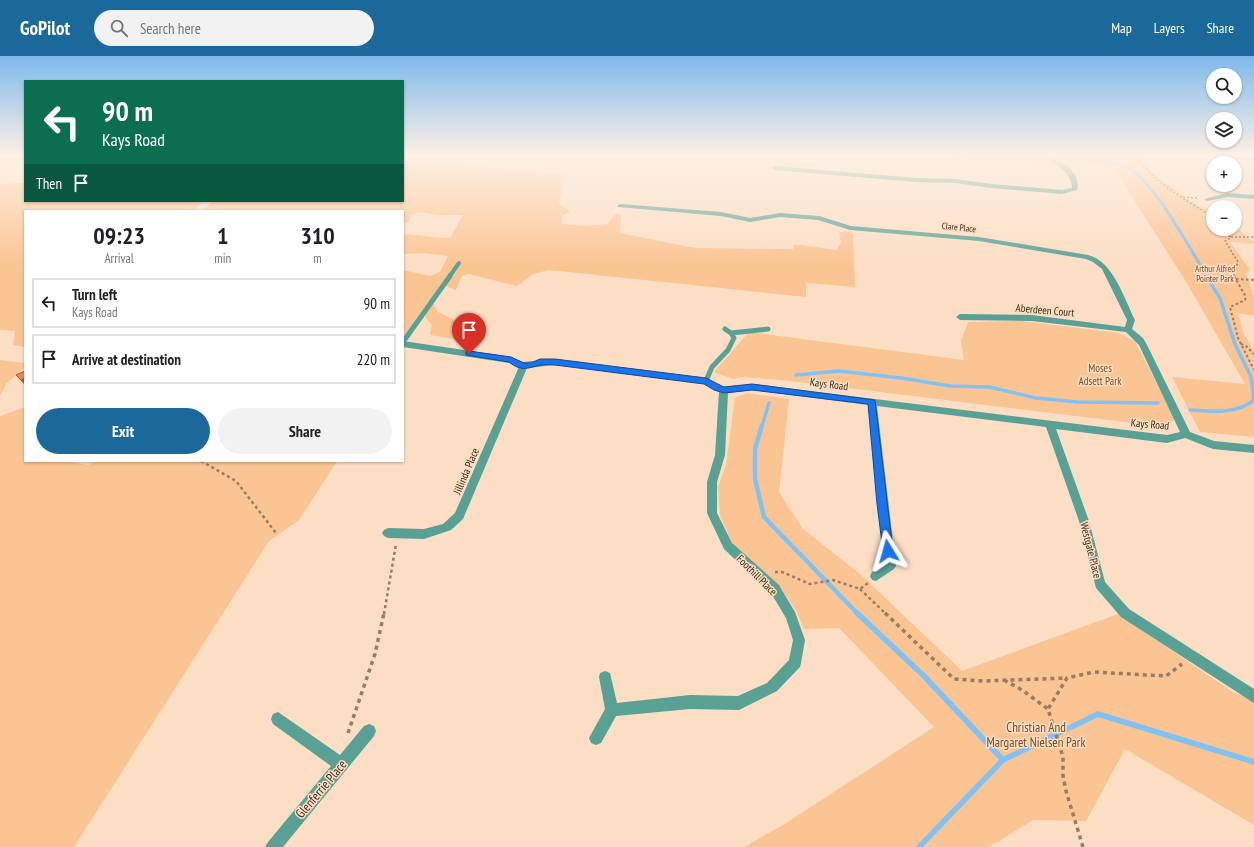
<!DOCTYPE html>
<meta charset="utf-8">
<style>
:root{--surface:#fff;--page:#f2f2f2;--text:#202124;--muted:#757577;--line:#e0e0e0;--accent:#1b699b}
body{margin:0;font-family:"PT Sans Narrow",sans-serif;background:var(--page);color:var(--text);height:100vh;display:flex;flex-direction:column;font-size:15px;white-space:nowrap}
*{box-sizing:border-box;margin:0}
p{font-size:13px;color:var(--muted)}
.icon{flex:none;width:22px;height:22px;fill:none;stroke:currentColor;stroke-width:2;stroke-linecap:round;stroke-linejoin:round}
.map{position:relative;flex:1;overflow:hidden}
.drawer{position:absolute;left:24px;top:154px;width:380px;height:252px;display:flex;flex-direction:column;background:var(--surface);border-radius:0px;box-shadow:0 1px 3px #0004}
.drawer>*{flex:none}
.top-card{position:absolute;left:24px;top:24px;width:380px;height:122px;border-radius:0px;box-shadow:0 1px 3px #0004;background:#0b6e4f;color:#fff;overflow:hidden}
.tools{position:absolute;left:1206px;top:12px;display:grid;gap:8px}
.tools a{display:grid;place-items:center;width:36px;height:36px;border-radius:50%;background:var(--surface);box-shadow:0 1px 3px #0004;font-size:20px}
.pin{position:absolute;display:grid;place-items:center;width:34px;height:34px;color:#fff;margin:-41px -17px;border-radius:50% 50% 50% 0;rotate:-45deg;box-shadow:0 0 4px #0007}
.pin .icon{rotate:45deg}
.me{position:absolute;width:44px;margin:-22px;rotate:352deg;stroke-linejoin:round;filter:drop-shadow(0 0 3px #0008)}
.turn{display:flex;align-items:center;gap:14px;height:84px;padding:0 12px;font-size:18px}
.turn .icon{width:52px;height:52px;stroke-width:2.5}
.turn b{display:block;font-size:28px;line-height:34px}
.then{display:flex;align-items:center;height:38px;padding:0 12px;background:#0003;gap:8px;font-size:15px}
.eta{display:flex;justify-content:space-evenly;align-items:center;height:68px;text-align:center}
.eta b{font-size:24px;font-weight:600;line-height:28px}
.action{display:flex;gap:8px;margin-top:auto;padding:8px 12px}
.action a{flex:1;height:46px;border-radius:24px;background:var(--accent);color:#fff;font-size:16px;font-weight:600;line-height:46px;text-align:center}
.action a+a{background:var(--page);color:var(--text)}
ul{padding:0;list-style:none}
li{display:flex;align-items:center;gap:12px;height:50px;margin:0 8px 6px;padding:0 4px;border:2px solid var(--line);border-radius:0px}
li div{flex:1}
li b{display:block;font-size:15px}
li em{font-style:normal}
header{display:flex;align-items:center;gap:24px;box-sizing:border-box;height:56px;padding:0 20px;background:var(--accent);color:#fff}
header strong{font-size:19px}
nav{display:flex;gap:22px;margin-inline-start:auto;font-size:14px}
.search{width:280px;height:36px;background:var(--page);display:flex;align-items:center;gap:10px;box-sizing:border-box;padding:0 14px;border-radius:22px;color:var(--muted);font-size:15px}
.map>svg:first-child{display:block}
</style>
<header>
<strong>GoPilot</strong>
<div class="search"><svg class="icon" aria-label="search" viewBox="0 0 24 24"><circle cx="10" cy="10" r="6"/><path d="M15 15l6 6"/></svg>Search here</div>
<nav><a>Map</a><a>Layers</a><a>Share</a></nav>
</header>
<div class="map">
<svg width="1254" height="791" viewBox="0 0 1254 791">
<rect width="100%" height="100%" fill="#fcdec4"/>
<path fill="#fbc493" d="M938,100h105l18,9z
M1058,100h80l16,18 45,33 14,2v20h22v-2l19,15v2l-24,-2 20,28 -4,3 8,24v19l-16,-3 6,21 10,17v86l-54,-5 -28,-55 73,7 -60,-104 -72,-113 -45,-5z
M403,104l162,15 -6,28 11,9 -8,4v8l24,2 21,-2 9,-11 5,2 -1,18 75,15 98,1 1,-4h7l35,5 5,-7 -2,-10 6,-2 8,2 2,54 -49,-4v14l-257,-27 -16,4 -16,12 -48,-12 -7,2 -6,14 -12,-5 -13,14 7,13 26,13 -1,14h-9l-24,-4 2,-10 -8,-10c-6,9 -10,18 -21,19v-64l27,6 10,-4 8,-16 -26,-3 -19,1v-21l2,1 38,4 8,-1 12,-22h-25l-19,-3 -8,3 -2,7 -6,2v-13h-201l11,-10h190z
M25,127v18h178l-10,10h-168v136l-12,-2 2,-14 -15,-1v-146z
M1022,265l97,12 16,8 40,78 -10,8 -374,-46 -49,-4 -9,2 -19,-7 35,-40 215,28 -3,-19 7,-19z
M0,304l25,3v4l-19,17 -6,12z
M747,337l42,6 -10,93 24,37 57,45 102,97 156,-57 115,78 21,8v125l-129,-76 -39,72 -53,-1 -44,27h-245l39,-22 151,-98 -95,-99 -35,1 -8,-19 -18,-26 -45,-39 -13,-30 -2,-28 8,-22 9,-67z
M25,351v54h41l22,4 10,-4h239l-38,59 -30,21 -195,306h-74v-431z"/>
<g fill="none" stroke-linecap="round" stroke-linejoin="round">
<path stroke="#80c2f4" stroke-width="3" d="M997,100l46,2
M1068,102c19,2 43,1 60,10 26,13 63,82 79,109"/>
<path stroke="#80c2f4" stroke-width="3.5" d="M796,319l43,-4 62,7 49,8 39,1 47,11 42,4 80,1
M1190,354c22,1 45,5 64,-10l-3,-23 -16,-33 -15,-46 -14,-22
M762,370l7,-23"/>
<path stroke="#80c2f4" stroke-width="4.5" d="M762,369l-7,24v30l9,38 94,97"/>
<path stroke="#80c2f4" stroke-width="5.5" d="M857,557l67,63 79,84
M919,791l84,-87 95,-46 156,48"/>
<path stroke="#957d68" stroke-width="1.5" stroke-dasharray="2 2" stroke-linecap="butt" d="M1136,100c18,27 50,44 77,61
M1183,141l15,1
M1225,173l6,9 -6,3 13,21 -5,12 2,3
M1231,181h23"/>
<path stroke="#957d68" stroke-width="2" stroke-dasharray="2.5 2.5" stroke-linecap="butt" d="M1234,220l12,21 -1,3 -15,7 8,31 16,32
M1236,223l18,1
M1241,288l5,2 8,8"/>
<path stroke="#957d68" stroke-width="2.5" stroke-dasharray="3 3" stroke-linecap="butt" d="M201,405l35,20 40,52
M775,516h7l28,12 23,-4 27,9 8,-6
M860,533l26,25
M384,558l12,-70"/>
<path stroke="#957d68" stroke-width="3.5" stroke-dasharray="4 4" stroke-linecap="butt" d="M885,557l69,66 29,2 84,-3
M1004,624l18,10 26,19
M348,677l27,-79 9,-41
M1083,791l-17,-56 -3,-15v-19l-15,-48 19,-31 27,-6 72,4 16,-12"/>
<path stroke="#59a095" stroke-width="4" d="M449,221l10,-14"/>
<path stroke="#59a095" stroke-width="5" d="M731,277l37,-4
M403,286l47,-66
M706,325l6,-14 16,-17 6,-12 -3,-5 -6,-4"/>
<path fill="#59a095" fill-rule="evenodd" d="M1043,100c15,0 40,17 34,34l-15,4 -71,-6 -36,-5 -39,-1 -141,-12 -3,-2 3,-2 141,12 39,1 36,5 71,6 10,-2c-1,-18 -17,-23 -29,-32z
M1228,100l26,1v4l-23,-3z
M1228,137l26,2v4l-26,-2 -21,4 -3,-2z
M620,148l101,8 29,6 30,-5 39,3 32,10 128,11 109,18c25,6 36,43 47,65l-3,9 11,9 4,7 43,87 24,9 40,4v8l-41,-4 -28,-11 -18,5 -111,-14 33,92 16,61 24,27 125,80v14l-133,-86 -25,-29 -17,-67 -33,-94 -169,-21 19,160 -2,3 -18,12 -4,-1 -2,-4 2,-4 12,-8 -16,-159 -115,-15 -25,3 -3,62 -8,27v31l15,30 47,42 16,27 10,28 -4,23 -1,4 -23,24 -38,19 -49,-1 -74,7 -15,27 -5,2 -5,-2 -2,-5 16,-29 -6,-32 1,-4 5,-2 5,2 7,30 73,-8 48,1 29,-13 22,-23 4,-20 -7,-22 -15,-25 -47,-44 -17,-36v-31l8,-27 4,-63 -15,-8 -149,-19 -28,3 -64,151 -12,11 -27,9 -36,-1 -4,-2 -2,-3 2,-3 4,-2 36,1 19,-5 12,-11 64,-146 -10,-4 -106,-16v-6l108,16 11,5 33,-3 151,19 14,8 6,1 27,-3 414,51 13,-3 -41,-87 -13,-13 -94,-11 -72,-1 -4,-3 4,-3 72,1 93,12 2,-7 -25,-51 -9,-7 -7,-3 -107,-18 -129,-11 -32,-10 -38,-3 -30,5 -29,-6 -103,-9 -1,-1z
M278,656l62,43 24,-29 5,-2 5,2 2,5 -2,5 -91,111h-18l3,-5 63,-76 -58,-42 -2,-5 2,-5z"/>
</g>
<path fill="#d96f42" d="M25,315v14l-4,-4 -5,-6z"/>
<path fill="#b05a36" d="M25,322v6l-4,-4z"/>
<path fill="#fc814d" stroke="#b05a36" d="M25,315v7l-4,2 -5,-5z"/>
<linearGradient id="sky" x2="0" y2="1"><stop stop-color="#7ebaed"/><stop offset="0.47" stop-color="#fef0e4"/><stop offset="1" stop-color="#fef0e4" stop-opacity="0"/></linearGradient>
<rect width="1254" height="211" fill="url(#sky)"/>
<path fill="#1a73e8" stroke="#114b97" d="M469,295l42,6 13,6h7l9,-4h15l151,19 18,9 28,-3 123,16 18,151 -2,3 -3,1 -4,-1 -1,-3 -6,-47 -9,-100 -116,-14 -28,3 -10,-3 -10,-6 -149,-19c-4,0 -9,-1 -13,0 -14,2 -19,8 -33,-3l-43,-7v-3z"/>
<g text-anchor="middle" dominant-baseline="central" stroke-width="3" stroke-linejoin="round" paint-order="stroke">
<g font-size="9" fill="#3e2b1a" stroke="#fcdec4">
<text transform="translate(959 171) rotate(6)">Clare Place</text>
</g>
<g font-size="9" fill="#754c24" stroke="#fcdec4">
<text x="1215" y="212">Arthur Alfred<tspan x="1215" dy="10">Pointer Park</tspan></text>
</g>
<g font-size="11" fill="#3e2b1a" stroke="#fcdec4">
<text transform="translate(1045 254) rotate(5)">Aberdeen Court</text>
<text transform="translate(829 328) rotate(7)">Kays Road</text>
<text transform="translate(1150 368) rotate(5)">Kays Road</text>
<text transform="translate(466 415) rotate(-67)">Jillinda Place</text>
<text transform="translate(1091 494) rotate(76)">Westgate Place</text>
<text transform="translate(757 519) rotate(45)">Foothill Place</text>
</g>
<g font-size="11" fill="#754c24" stroke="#fcdec4">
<text x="1100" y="312">Moses<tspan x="1100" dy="13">Adsett Park</tspan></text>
</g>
<g font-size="13" fill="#754c24" stroke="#fcdec4">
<text x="1036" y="671">Christian And<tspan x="1036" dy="15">Margaret Nielsen Park</tspan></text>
</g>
<g font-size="13" fill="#3e2b1a" stroke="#fcdec4">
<text transform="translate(321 733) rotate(-50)">Glenferrie Place</text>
</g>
</g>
</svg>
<div class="tools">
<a><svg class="icon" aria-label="search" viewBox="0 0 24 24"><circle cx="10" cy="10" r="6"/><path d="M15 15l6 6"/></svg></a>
<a><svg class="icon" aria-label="layers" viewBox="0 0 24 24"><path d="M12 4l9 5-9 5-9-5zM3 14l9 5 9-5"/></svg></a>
<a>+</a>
<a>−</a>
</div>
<div class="pin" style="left:469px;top:298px;background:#d93025"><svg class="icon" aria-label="arrive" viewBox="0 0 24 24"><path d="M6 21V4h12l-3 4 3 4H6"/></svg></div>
<svg class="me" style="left:888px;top:495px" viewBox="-20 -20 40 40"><path d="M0-17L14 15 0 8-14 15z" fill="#1a73e8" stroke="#fff" stroke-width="4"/></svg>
<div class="top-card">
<div class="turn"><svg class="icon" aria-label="left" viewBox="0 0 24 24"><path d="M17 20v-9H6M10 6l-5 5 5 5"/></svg><div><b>90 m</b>Kays Road</div></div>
<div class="then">Then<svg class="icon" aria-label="arrive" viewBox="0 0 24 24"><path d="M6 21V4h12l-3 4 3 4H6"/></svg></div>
</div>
<section class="drawer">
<div class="eta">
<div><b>09:23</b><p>Arrival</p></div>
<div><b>1</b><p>min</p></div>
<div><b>310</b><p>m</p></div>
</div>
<ul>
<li><svg class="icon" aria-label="left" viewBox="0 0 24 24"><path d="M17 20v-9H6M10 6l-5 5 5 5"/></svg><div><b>Turn left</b><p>Kays Road</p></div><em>90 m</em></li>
<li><svg class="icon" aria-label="arrive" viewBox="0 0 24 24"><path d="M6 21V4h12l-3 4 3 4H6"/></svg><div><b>Arrive at destination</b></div><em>220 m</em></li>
</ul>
<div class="action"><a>Exit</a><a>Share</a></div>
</section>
</div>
